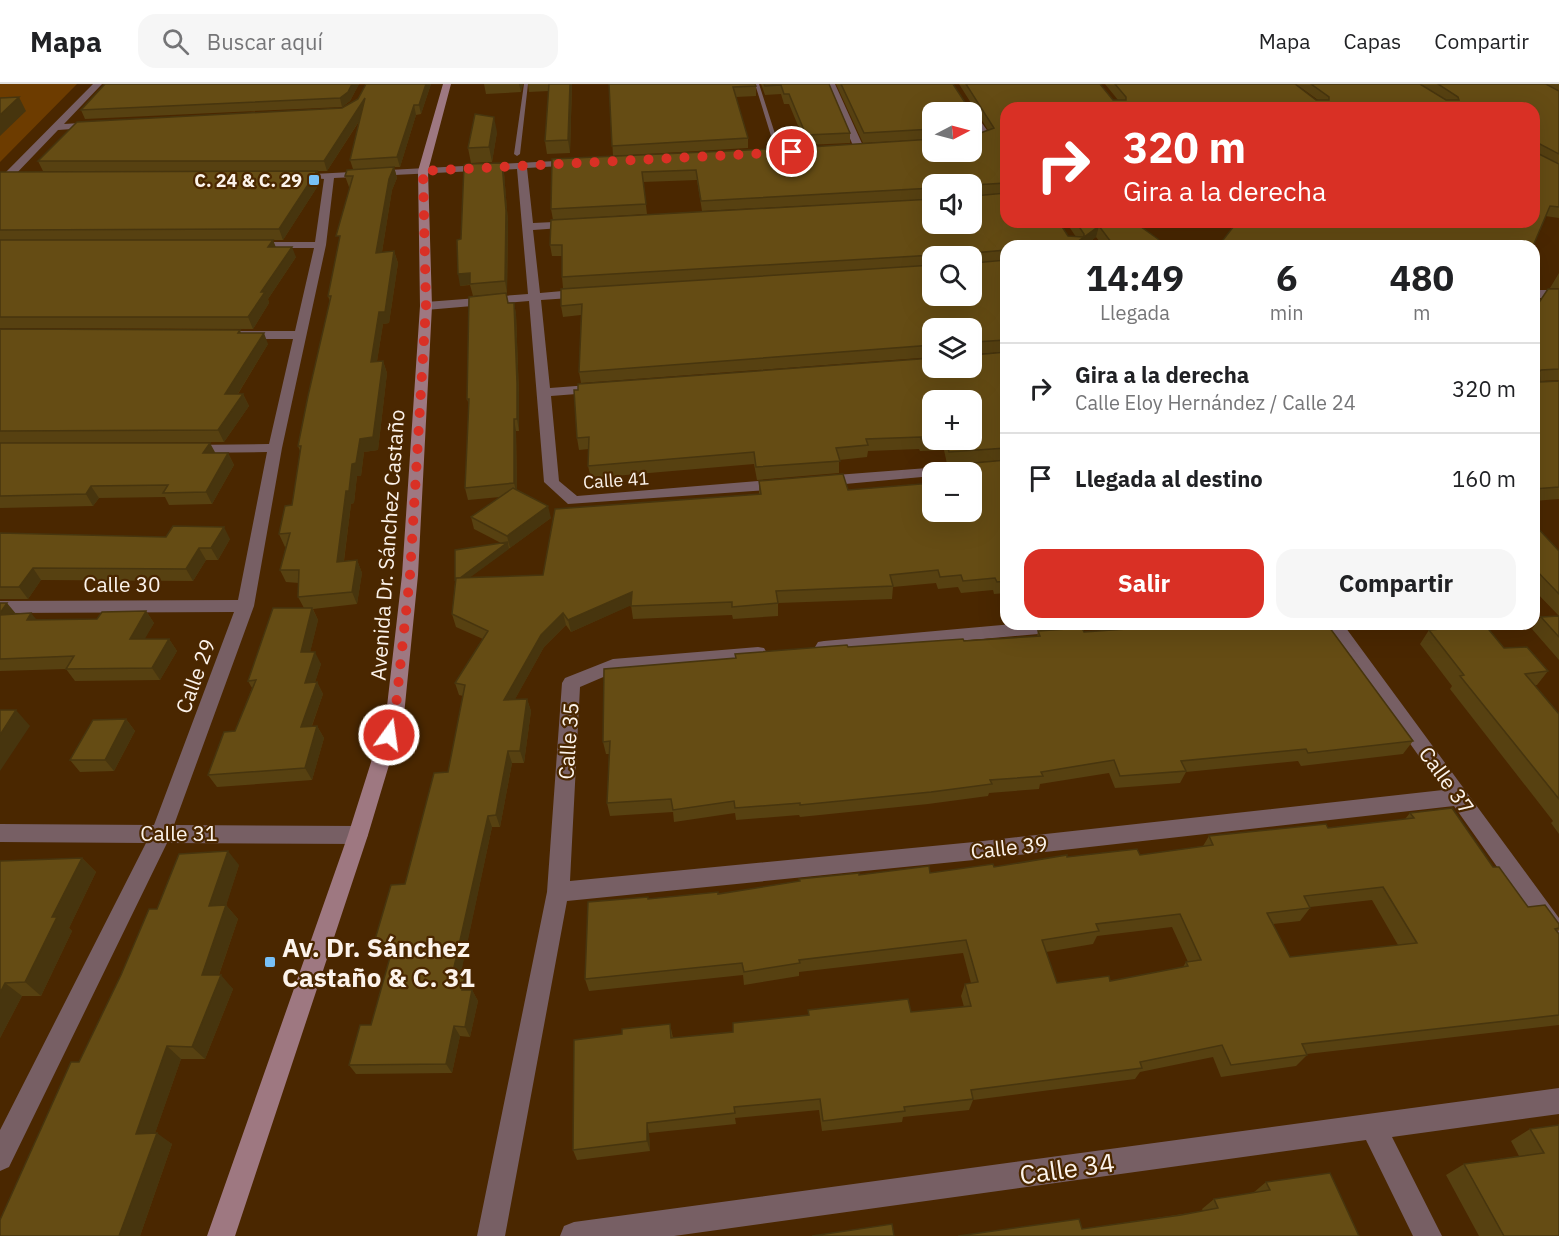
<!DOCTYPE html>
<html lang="es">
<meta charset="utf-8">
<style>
:root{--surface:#fff;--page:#f6f6f6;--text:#202124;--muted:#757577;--line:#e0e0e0;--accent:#d93025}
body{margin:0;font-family:"IBM Plex Sans",sans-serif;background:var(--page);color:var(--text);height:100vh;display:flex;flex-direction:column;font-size:22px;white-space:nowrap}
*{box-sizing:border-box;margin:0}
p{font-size:20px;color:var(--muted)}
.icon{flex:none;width:33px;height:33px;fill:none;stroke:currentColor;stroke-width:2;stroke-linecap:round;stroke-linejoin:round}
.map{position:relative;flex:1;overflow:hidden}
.sheet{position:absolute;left:1000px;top:156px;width:540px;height:390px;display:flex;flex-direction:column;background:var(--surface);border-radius:18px;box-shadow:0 6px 24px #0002}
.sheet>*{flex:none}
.top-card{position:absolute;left:1000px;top:18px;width:540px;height:126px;border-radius:18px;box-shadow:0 6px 24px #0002;background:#d93025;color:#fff;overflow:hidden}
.needle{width:39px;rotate:84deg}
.tools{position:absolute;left:922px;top:18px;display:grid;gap:12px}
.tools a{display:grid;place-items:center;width:60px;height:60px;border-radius:12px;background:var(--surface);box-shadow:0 6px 24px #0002;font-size:30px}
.pin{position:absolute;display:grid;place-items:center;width:51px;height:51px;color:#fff;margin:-26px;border:3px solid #fff;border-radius:50%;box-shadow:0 2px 6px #0007}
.me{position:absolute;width:66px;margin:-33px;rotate:14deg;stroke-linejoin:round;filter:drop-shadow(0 0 4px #0008)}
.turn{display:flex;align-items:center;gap:21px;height:126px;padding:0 24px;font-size:27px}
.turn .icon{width:78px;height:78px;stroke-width:2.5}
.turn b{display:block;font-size:42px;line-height:51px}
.eta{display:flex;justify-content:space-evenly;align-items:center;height:102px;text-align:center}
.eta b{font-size:36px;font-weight:700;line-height:42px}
.cta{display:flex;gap:12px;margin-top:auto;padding:12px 24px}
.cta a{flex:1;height:69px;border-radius:18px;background:var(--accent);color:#fff;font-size:24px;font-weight:700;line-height:69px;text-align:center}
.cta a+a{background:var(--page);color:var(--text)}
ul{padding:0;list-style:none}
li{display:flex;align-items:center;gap:18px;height:90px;padding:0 24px;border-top:2px solid var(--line)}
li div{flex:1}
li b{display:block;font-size:22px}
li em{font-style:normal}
header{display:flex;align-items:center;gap:36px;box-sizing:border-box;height:84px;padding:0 30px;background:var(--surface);border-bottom:2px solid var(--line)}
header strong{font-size:28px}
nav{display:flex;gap:33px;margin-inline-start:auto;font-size:21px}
.search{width:420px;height:54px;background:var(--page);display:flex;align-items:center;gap:15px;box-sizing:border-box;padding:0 21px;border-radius:18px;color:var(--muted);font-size:22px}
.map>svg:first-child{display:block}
</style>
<header>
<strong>Mapa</strong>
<div class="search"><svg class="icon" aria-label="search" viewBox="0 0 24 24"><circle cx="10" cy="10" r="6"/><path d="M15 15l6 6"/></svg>Buscar aquí</div>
<nav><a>Mapa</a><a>Capas</a><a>Compartir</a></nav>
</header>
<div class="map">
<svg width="1559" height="1152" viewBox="0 0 1559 1152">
<rect width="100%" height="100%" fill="#4a2700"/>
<path fill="#6d3c00" d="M0,0h77l-77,78z"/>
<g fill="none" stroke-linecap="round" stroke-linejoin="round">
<path fill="#775f64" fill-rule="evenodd" d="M524,0h4l-8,70 -3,2 -3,-2z
M755,0h4l18,56 -5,-1z"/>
<path fill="#775f64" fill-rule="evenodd" d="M93,0h9l-38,40 33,-2 3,1v4l-42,3 -46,48h-8v-4z
M827,0h8l29,64 -2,2 -8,-2z
M972,28l3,1 16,23 -19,8v-6l9,-3 -9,-13z
M575,76l5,3 -2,2 -51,3 6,55 42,-2 5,3 -5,3 -42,3 7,63 45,-4 6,4 -6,4 -44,3 9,88 52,-4 7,4 -7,4 -51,4 8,85 18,15 206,-17 8,5 -8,5 -215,15 -24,-22 -15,-181 -103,9 -6,-4 6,-4 102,-8 -11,-125 -183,9 -8,67 -44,203 -28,158 -80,219 184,1 7,3 3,6 -3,6 -7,3 -191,-1 -158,324 -9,4v-41l146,-287 -146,-1v-18l154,1 80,-213 -234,1v-12l238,-1 29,-148 -79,1 -7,-4 7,-4 81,-1 24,-105h-53l-6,-4 6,-4h55l19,-83h-63l-6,-3 6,-3h64l9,-63 -10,-1v-4z
M1534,206h25v8h-25z
M1006,378v8l-34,3 -39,-1v4l-110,10 -8,-5 8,-5z
M1013,540h79l-3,4 -6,2 -259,23 -6,-1 -3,-5 3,-5 6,-1z
M1325,540h18l216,294v28l-8,-3 -97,-137 -480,54 -407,41 -62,335h-28l70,-344 15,-209 3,-5 48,-19 145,-12 6,1 3,5 -3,5 -6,1 -143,13 -35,15 -10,194 404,-39 469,-52z
M1559,1004v26l-167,23 50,99h-29l-47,-96 -692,96h-114l4,-10 10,-4z"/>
<path fill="#9e7881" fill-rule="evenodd" d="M443,0h8l-23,87 4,135 -14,269 -14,140 -36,120 -133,401h-28l141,-401 38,-120 16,-140 18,-269 -2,-135z"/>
</g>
<path fill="#574111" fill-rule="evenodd" d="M359,0l-9,17 -8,6 -257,12 -4,-9z
M431,0l-10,30 -5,1 -16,52h-6l3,11 -5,12 -10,62 12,-1 4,12 -9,60 -6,1 -6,37h6l4,12 -9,77 -14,2 -3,24h-4l-3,27 -3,1 -7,57 13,-1 5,13 -5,31 -44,5 5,11 -8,32 11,12 -6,18h2l6,12 -11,32h5l7,12 -12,42 -95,7 -9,-12 27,-44 17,-43 -4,-7 56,-73 -6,-11 1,-14 -13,-1 -6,-12 6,-24 -1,1 -6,-13 13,-29 8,-54 -2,-5 32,-144 -2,-6 22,-109h-1l-4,-11 8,-7 -3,-9 10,-40 -33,51h-284l-5,-10 304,-53 16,-9z
M484,0h39l-2,8 -35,2z
M528,0h44l-2,69 -23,1 -2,-13 4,-50 -20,1z
M609,0l147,2v10l-20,1 12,41v10l-135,8z
M761,0h68l21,49v10l-44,2 -17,-41h-5l-3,-10 -16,1z
M836,0h117l-20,28v27l-70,4z
M959,0h141l13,16h5l-13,-16h190l21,16h2l-22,-16h263v134l-14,-2 -12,30h-312l2,-6 311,-18v-114h-528v114l62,14 8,1 -10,-15h145l-69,5 22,19h-61l-7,-9 -12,9h-78v347l-12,1 -1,-4 -32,3 -3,-6 -20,2 -2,-6 -43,4 -1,12 -114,4v13l-45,3 -1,-4 -99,4 -2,-14 -60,27 -5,-7 -22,22 -29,52h12l4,12 -7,52h-12l-12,64h-8l-32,149 11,11 -1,3h2l6,11 -8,36 -10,-1 -8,37 -96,1 -7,-9 22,-40 20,-71h-11l-6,-11 31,-59 43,-112 15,-76 -4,-1 -4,-12 28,-44 -27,-12 -4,-13 3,-31 46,-40 -27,-14 -3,-12 29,-20 -32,3 -3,-12 4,-83 -2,-6 42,-96h5l2,11 3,81v36h-3l1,59 34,28 -81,59 73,-2 216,-81v-13l89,9 85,22 39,-40h-21l1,-8h-5l-3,-14 -24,1 -1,-2 -51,2 -1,6 -28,3v13l-82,7 -3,-16 -163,14 -3,-12 1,-17 -10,1 -2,-12 395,-70 -39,-40v29l-352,26 -2,-11 2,-57 -18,2 -2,-11 2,-18 -1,-11v-21h-10l-2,-11 383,-46 -231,12 -5,-31 -54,2 4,32 -94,6 -2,-11 1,-50 381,-7 55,-22zM933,100l39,40h-39zM933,172h39l-39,40zM1006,268l-32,3 -1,-1zM933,316l39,40h-39zM1006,376l-32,3h-8z
M497,48l-5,30 -21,1 -3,-15z
M317,87l4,10 -38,59h-10l2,7 21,10 -28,42 1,4 -16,26 -253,-1v-156z
M504,89l4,49 -1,71 -34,3 -3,-11 -10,1 1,-47z
M1559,189v15h-9z
M1559,205v91l-19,1h19v118l-25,2v-191z
M0,245l240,1 1,3 27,11 -30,50h5l6,12 -25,36 -224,1z
M0,359l215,10h13l6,12 -22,39 -43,1 -4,-8 -66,1 -6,8 -93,2z
M1534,440l25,27v109l-27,-31 9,-12 18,-1 -25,-26z
M0,449l230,6 -12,21h-12l-13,21 -152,-1 -13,19h-28z
M0,519l16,11 21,6 60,-1 49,-8 8,12 -10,16h25l8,12 -17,29 -85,1 -9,-12 -66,2z
M1147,540h180l86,117 -10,13 -102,12 -3,-5 -112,11 -6,11 -65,5 -6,-15 -69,11 -1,5 -50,4 -1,3 -60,8 -128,13 -1,-2 -63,5 -1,-7 -61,9 -1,-10 -63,4 -3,-13 2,-49h-3l-3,-12 245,-95 189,-11 1,-5 46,1 62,-4z
M1429,546l75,18 44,23 -11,14h-2l24,29v120l-8,-11 2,-2 -103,-132 2,-3 -32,-42z
M126,635l9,12 -21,40 -34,1 -10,-12z
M1410,729l83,54 35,40 31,17v6l-2,2 2,2v91l-252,29v1l-11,11 -75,11 -8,-20 -73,15 -5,7 -162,21 -4,10 -66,7 -1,5 -80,9 -3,-21 -84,8 1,6 -87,9 1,18 -73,9 -4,-10 49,-116 48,-10 3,14 60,-6 75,-17v-5l103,2 53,-5 -3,-11 4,-12 6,-1 -8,-30 -164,19v4l-55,9 -1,-10 -154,16 -4,-12 63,-80 70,-5 141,-19 71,-2 64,-6 73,-10 73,-2 63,-9 6,-10 119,-8 77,-9zM1372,816l26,45 -108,12 -17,-33 27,-3 10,-13v-1zM1172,843l16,35h-2l-3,5 -73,14 -53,2 -11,-31 47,-8 4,-8z
M82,774l14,14 -27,56 3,3 -31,65h-19l-22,42v-177z
M239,781l-13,40 12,14 -19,56 14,14 -28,70h-24l-26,74 17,11 -32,92 -61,-174 78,-153z
M1559,1041v111h-80l-33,-61 18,-11 55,-8 -8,-15 19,-12z
M1266,1098l93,54 -277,-7 121,-18 -1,-2 12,-10 39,-6z"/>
<path fill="#47350e" d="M352,0h7l-9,17 -8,6 -2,-9z
M426,0h5l-10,30 -2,-9z
M519,0h4l-2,8z
M570,0h2l-2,69 -2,-13z
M19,13l7,14 -26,25v-21z
M365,14l3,9 -41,64 -3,-10z
M414,21l2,10 -16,52 -3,-10z
M494,33l3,15 -5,30 -3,-15z
M979,40l-2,10 -5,2v-9z
M502,79l2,10 4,49 -1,71 -2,-12z
M394,83l3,11 -5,12 -12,74 -4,-11 13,-74z
M317,87l4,10 -38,59 -4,-11z
M1099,142l-3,11 -12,9h-2l2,-9z
M1084,153l-2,9h-11z
M273,156l4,10 -9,-3z
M292,163l4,10 -28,42 1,4 -16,26 -5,-12 13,-25z
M394,167l4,12 -9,60 -6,1 -8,50 -4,-12 8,-50z
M470,189l3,11 -13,2 -2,-12z
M514,219l2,11 3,81v36l-2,-12z
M264,249l4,11 -37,61 -6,-11z
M383,277l4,12 -9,77 -14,2 -3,24h-4l-3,27 -3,1 -9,71 -5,-13 9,-71 6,-27z
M243,310l6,12 -25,36 -6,-12z
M514,335l2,12 1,64 -3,-12z
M210,359l6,11 -13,-1z
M228,369l6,12 -22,39 -6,-12z
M91,402l8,12 -6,8 -7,-12z
M548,422l3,12 -41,30 -3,-12z
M224,443l6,12 -12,21 -7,-12z
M508,458l1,7 -52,38 -2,-6z
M199,464l7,12 -13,21 -7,-12z
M357,476l5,13 -5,31 -5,-12z
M33,484l8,12 -13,19 -9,-12z
M632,508l2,12 -63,28 -3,-12z
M7,519l10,12 -17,2v-4z
M312,524l6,12 -11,45 -6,-13z
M146,527l8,12 -16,28 -8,-12z
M31,529l10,12 -14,-5z
M563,529l3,12 -22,22 -36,65 -4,-12 37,-65z
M169,555l8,12 -17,29 -8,-12z
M315,568l6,12 -10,31 -6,-12z
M317,598l6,12 -16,45 -6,-12z
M527,615l4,12 -7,52 -4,-12z
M16,626l14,16 -30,45v-36z
M126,635l9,12 -21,40 -9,-11z
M317,642l7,12 -12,42 -7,-12z
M508,667l4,12 -12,64 -4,-12z
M488,732l4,11 -34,160 -6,-11z
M228,767l11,14 -14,44 1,-4 12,14 -24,70 -12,-14 7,-69z
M82,774l14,14 -27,56 3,3 -31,65 -16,-14 27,-65z
M221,891l12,14 -28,70 -13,-12z
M465,892l6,11 -3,14 -6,-11z
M5,899l17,13 -22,42v-45z
M472,906l6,11 -8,36 -5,-10z
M454,942l6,10 -8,37 -6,-9z
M167,962l14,13 -30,86 -15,-11z
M647,1039l2,10 1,18 -3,-10z
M157,1049l15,11 -32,92h-21z"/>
<path fill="#654c14" stroke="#47350e" stroke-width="1.5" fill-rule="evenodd" d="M105,0h247l-4,8 -8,6 -259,12z
M366,0h60l-7,21h-5l-17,52 -47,3 15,-62 -41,63h-286l39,-39 265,-14 16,-9z
M549,0h21l-2,56 -23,1z
M609,0h146l1,2 -23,1 15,51 -136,8z
M764,0h65l21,49 -44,2 -17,-41h-5l-3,-9 -16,1z
M841,0h112l13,20 5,1v7h-38v17l-69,4z
M966,0h134l13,16h13v-3l-11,-13h180l21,16h13v-3l-18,-13h109l26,16h13l-1,-3 -20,-13h108l13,7v63l-19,-10 -3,1v8l22,11v43l-9,-1 -17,40h-287l-23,-6 14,-18h297v-114h-528v58l-2,2 2,-1v16l-33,2 -1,2v-3h-39v4l-232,13 -5,-31 -54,2 4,32 -95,5 1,-50 258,-12 123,-8v13h39v-16l22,-8z
M19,13l-19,18v-17z
M475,30l19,3 -5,30 -21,1z
M972,31l7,9 -7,3z
M502,79l4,48 -1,70 -35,3v-11l-12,1 -1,-34 4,-1 3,-74 2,-1z
M394,83l-5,12 -13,74 18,-2 -9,61h-6l-8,50 12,-1 -10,76 -13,2 -4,24 -4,1 -3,27h-3l-9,71 20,-2 -5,32 -54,5 1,-27h-19l10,-37 -11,1 6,-28 7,-1 9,-59h-3l10,-50 23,-100h-3l12,-60h-4l17,-60h-8l2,-6z
M317,87l-38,58 -279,1v-58z
M972,106l2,6 32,-3v29h53l9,14 16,1 -13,9h-65v4l-33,3 -2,2 1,1h-37l-1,-1 -372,22v-32h-12l1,-25 382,-21v25h39z
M1076,138h58l24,17 6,7h-50l-15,-20 -15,11v-3z
M0,156h273l-5,7h24l-31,45h4l-17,25h-248z
M972,173l2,6 32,-3v80l-32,2 -2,2v-16h-39v17l-354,27 3,-68 -21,2v-17l372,-24v31h39z
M1548,205h11v80l-18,1 -2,2 1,10 19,-1v106l-25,2v-179z
M506,209l2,10h6l3,80v36h-3v64l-49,5 4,-89h-2l2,-102z
M0,245l240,1 -2,3h26l-39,61h18l-25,36 -218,1z
M1006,268v96l-57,4 -3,-12h26v-40h-39v39h-12v-2l-55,2 2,6 -32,3 4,13 -84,6 -2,-15 -166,14 1,-29 -12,1 -3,-48h4v-6l355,-26v10h39v-15l2,2z
M0,359h210l-7,10h25l-22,39 -43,1 5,-8 -77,1 -5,8 -86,2z
M1006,376v121l-9,1 -2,-4 -32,3 -2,-6 -21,2 -2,-7 -48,5 3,11 -117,5 2,12 -46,4v-5l-101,4 1,-14 -64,28 -5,-7 -22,22 -37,65 23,-1 -7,52h-12l-12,64 -8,1 -36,160h13l-3,14h10l-7,37 -11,-1 -8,38 -97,1 11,-40h11l23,-82h-20l17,-58 14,-1 29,-111 14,-1 17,-87 -10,-2 33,-52 -36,-17 4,-36 87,-3 12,-66 206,-15 -2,-13 84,-7 5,16 85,-7v29h39v-40h-17l-3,-9h22z
M513,404l35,18 -41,30 -36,-19z
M1534,440l25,27v43l-25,-26z
M173,442l51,1 -13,21h-12l-13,21 -153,-1 -14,19h-19v-54l166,4z
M508,458l-48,36h-4l-1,3v-31z
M0,519h7l-7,10z
M273,524h39l-11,44h14l-10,31 12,-1 -16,45 16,-1 -12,42 -97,7 16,-43 11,-1 21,-51 -8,1z
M146,527l-16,28h39l-17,29 -86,1 8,-13 -74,3v-44l31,-2 -4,7 70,-1 5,-7z
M1559,532v21l-18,-20z
M1154,540h173l86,117 -105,12 -2,-4 -125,12 5,10 -66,5 -6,-16 -73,12 2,4 -53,4 2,4 -61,8 -131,13v-2l-65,5 -1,-7 -61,9 -2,-11 -64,4 3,-62 -7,1 1,-73 132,-11 -1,-4 112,-9 1,2 115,-8 1,2 76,-5 -2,-5 44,-3 2,4 71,-5z
M1485,541l19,23 23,-1 21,24 -23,3 34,40v85l-99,-123 4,-1 -35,-45z
M0,626h16l-16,25z
M126,635l-21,41h-35l23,-40z
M1452,724l41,59h6l29,40 17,-2 14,19v4l-4,1 4,5v81l-257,29 5,11 -76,10 -9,-20 -82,17 2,6 -171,22 2,9 -69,8 1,4 -82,10 -3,-22 -86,8 1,6 -88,10v18l-74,9 1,-110 48,-6v-5l48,-5 1,14 62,-6v-9l76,-8 -1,-5 100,-11 3,13 60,-6 -6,-22 13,-2 -12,-42 -167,20 1,3 -56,9 -2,-9 -157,16 3,-77 60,-5v2l70,-7v2l82,-13 -1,-2 60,-6v2l70,-9 1,7 63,-9 1,3 73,-12v2l70,-8 3,6 73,-10 -4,-9 117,-12 2,4 86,-10 -4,-5zM1383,803l34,56 -127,14 -23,-44 43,-5 -6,-12zM1180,830l21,46 -15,2 2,4 -78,15 -1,-5 -52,7 -15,-43 57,-9 -3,-7z
M228,767l-19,55 17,-1 -24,70h19l-29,72 -25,-1 -31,88 21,-1 -38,103h-119v-16l71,-158h8l42,-87 28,-66h8l22,-55z
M82,774l-30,59h5l-32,65 -20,1 -5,10v-132z
M1559,1041v111h-55l-40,-72 80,-11 -14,-24z
M1330,1089l29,63h-401l121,-17 3,10 99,-14 37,-7 -4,-9 56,-9 -4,-8z
M892,1140l2,12h-82z"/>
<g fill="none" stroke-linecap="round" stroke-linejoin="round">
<path stroke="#d93025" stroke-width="10" stroke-dasharray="0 18" d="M389,651l6,-20 15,-140 16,-269 -3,-135 369,-19"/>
</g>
<g fill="#77c0f7" stroke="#4a2700" stroke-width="2">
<rect x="308" y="90" width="12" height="12" rx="3"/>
<rect x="264" y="872" width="12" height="12" rx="3"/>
</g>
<g text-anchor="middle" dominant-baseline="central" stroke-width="4.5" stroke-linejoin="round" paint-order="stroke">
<g font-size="18" font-weight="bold" fill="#fcf3eb" stroke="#4a2700" text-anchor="end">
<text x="302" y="96">C. 24 &amp; C. 29</text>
</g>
<g font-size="18" fill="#fcf3eb" stroke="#4a2700">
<text transform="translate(616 396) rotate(-4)">Calle 41</text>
</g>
<g font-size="21" fill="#fcf3eb" stroke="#4a2700">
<text transform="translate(387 461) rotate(-86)">Avenida Dr. Sánchez Castaño</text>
<text x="122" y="500">Calle 30</text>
<text transform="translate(195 592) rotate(-70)">Calle 29</text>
<text transform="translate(568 657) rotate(-86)">Calle 35</text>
<text transform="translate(1447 696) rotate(54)">Calle 37</text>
<text x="179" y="749">Calle 31</text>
<text transform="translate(1009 763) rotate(-6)">Calle 39</text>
</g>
<g font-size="26" font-weight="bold" fill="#fcf3eb" stroke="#4a2700" text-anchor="start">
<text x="282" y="863">Av. Dr. Sánchez<tspan x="282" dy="30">Castaño &amp; C. 31</tspan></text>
</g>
<g font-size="26" fill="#fcf3eb" stroke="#4a2700">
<text transform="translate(1067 1084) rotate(-8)">Calle 34</text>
</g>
</g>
</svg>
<div class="tools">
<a><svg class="needle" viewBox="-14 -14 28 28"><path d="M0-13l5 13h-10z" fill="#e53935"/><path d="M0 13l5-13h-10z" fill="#757577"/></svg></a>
<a><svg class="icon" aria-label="sound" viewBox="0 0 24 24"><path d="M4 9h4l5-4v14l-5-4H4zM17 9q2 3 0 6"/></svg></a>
<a><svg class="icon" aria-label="search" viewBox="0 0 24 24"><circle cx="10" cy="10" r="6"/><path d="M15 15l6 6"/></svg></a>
<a><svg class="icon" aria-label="layers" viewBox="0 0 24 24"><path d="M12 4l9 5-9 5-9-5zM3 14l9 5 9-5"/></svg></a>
<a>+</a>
<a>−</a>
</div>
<div class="pin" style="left:792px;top:68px;background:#d93025"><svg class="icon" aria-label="arrive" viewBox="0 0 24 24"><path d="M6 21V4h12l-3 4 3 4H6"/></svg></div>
<svg class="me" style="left:389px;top:651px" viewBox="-20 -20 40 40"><circle r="17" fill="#d93025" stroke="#fff" stroke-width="3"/><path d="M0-11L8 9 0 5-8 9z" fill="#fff"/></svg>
<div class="top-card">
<div class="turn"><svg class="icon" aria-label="right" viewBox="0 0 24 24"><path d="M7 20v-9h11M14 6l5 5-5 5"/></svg><div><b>320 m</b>Gira a la derecha</div></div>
</div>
<section class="sheet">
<div class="eta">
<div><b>14:49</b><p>Llegada</p></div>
<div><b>6</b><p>min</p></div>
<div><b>480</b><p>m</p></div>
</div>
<ul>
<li><svg class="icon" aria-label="right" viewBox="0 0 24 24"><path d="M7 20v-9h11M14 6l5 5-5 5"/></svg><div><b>Gira a la derecha</b><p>Calle Eloy Hernández / Calle 24</p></div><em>320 m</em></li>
<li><svg class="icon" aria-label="arrive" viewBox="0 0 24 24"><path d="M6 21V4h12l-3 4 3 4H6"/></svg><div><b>Llegada al destino</b></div><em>160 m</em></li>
</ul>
<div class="cta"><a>Salir</a><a>Compartir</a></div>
</section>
</div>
